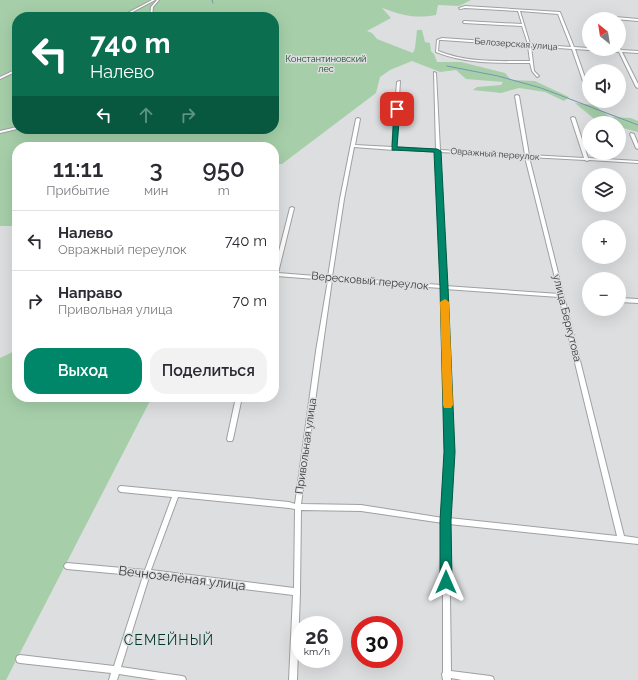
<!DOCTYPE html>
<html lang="ru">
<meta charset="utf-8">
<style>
:root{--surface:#fff;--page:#f2f2f3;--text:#2b2b33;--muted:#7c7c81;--line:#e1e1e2;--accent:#008669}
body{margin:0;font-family:Raleway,sans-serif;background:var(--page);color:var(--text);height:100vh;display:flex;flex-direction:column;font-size:15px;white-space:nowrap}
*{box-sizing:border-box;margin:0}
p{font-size:13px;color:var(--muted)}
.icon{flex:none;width:22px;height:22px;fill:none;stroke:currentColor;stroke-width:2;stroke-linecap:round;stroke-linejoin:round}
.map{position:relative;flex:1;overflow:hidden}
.drawer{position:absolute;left:12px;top:142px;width:267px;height:260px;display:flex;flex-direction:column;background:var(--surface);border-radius:16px;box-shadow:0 4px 16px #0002}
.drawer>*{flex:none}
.hud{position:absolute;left:12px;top:12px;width:267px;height:122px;border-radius:16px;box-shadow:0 4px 16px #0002;background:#0b6e4f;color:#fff;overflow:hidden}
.needle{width:26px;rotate:330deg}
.buttons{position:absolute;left:582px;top:12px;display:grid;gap:8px}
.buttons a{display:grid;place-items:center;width:44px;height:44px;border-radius:50%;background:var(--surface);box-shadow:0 4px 16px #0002;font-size:20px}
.speed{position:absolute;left:291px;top:616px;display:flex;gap:8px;font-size:20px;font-weight:700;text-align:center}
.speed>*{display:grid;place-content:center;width:52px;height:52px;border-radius:50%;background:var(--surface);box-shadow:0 4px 16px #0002;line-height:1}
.speed small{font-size:10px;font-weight:400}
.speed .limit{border:6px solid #d22;background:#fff;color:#111}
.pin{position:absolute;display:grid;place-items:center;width:34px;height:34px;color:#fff;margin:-17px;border-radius:8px;box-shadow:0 2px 6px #0006}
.me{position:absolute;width:44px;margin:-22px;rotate:0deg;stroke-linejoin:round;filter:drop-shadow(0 0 3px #0008)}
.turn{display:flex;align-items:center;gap:14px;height:84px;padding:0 12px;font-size:18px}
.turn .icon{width:52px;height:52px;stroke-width:2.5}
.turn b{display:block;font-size:28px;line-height:34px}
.lanes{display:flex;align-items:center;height:38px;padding:0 12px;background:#0003;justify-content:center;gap:20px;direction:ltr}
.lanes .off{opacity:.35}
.eta{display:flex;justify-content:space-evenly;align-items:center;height:68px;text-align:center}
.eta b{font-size:24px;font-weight:600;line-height:28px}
.action{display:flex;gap:8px;margin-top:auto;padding:8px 12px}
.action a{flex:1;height:46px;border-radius:16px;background:var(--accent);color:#fff;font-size:16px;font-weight:600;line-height:46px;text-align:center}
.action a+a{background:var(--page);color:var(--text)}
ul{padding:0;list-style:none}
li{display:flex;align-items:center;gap:12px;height:60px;padding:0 12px;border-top:1px solid var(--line)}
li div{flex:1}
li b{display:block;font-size:15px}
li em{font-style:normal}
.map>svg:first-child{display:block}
</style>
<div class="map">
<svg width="638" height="680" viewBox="0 0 638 680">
<rect width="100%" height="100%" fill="#dddee0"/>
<path fill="#a6cfa9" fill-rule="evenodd" d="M0,0h471l-12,6 -21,-1 -2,10c-22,4 -34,0 -54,-7l9,10 -24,13 5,2 5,6 36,14 2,-5 2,-18h5l3,12 5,1 1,8 3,3 3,8h24l44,11 6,7 24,1 34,16 -5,4 -19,-9 -26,-4 -18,5 -28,-3 4,-3 24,-2 2,-3 -37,-3 -10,-9 -16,2 -28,-11 -22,9 -10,7 -4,16 -94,71h-8v-17h-257v79h-17zM17,17h257v112h-257z
M575,103l19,2 16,12 21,1 7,3v11l-19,-5v-4l-21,-1z
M17,350v47h135l-146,283h-6v-322z"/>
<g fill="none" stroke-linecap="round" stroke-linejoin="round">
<path stroke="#7696ae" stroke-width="1" d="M212,0l1,3
M447,66l51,10 43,12 97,37"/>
<defs>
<path id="street" d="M152,0h3l-32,17h-3z
M157,0h2l-6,7 -1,10h-2l1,-10z
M465,6l95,6 14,35 15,1v1h1l-1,1 -14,-1 14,40v5l-2,-1 -15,-44 -41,-3 3,25 5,5 -2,1 -5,-6 -2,-8c-32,0 -64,1 -94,-11l1,-12 5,-2 86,6 -6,-18 -58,-3 -1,-1 1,-1 58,3 -4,-13 -53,-3 -5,1 -1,-1zM520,11l38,3 13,33 -41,-3zM439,40h3l86,6 2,15c-31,0 -62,2 -92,-10z
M604,16l34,3v2l-35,-3z
M619,47l2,3 17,1v2l-16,-1 16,32v4l-2,-1 -17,-35 -23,-2 -1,-1 23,1z
M17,69v2l-17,8v-2z
M434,72l2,1 4,77 85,5 -10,-59 2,-1 2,1 10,59 55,3 -13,-40 2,-1 2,1 13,40 50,3v2l-49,-3 -2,1 -2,-1 -56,-3 95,379 14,2v6l-189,-20 2,147 39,5 3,1 1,3h-32l-11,-2v2h-8l-1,-6 1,-2v-149l-82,-12 -60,-1 -1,82 -3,88h-8l4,-85 -144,-18 -28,90 61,9 3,1 1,3h-28l-39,-6 -2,6h-8l2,-7 -91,-10 -3,-1 -1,-3 1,-3 3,-1 94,11 29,-90 -76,-7 -2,-1 -1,-2 1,-2 2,-1 78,7 27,-73 -51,-5 -2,-1 -1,-2 1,-2 2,-1 168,16 6,2 21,-153 12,-71 -51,-4 -1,4 -2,1v-10l16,-63 2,-1 2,1 -16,65 50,4 12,-78 16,-80 2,-1 2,1 -5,26 37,2 5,-65 3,-1 -4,66 40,3zM354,147l40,3 1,-1 41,3 5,133 -109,-8 12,-78zM440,152l85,5 34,137 -114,-8zM332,280l109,8 5,164 -3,66 -82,-13 -60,-1 21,-153zM445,289l114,8 58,239 -168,-18 3,-66zM178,497l111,11 6,1 -1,79 -143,-18z
M17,127v2l-17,4v-2z
M631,133l3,1 4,10v5l-2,-1 -6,-14z
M619,298l19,1v4l-19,-1z
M236,397h6l-9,42 -1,2h-4l-1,-2z"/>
</defs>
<use href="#street" stroke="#9fa0a1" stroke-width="2"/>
<use href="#street" fill="#fff" fill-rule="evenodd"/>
</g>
<path fill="#008669" stroke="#005744" d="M397,107l3,2 -3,38 40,2 4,2 7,136 7,165 -4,69 1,61 -2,5 -4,1 -4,-1 -2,-5v-61l4,-69 -4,-165 -6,-135 -42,-2 2,-41z"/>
<path fill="#f59e0b" d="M445,299l4,3 4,103 -2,3h-7l-1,-3 -3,-103z"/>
<g text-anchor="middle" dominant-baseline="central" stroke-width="3" stroke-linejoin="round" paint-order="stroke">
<g font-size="9" fill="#3a3a3b" stroke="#dddee0">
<text transform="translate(516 44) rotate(4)">Белозерская улица</text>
<text transform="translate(495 154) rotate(4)">Овражный переулок</text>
</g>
<g font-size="9" fill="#104e1e" stroke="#dddee0">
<text x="326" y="59">Константиновский<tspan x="326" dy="10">лес</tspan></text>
</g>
<g font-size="11" fill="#3a3a3b" stroke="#dddee0">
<text transform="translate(370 281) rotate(5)">Вересковый переулок</text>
<text transform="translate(567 318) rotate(76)">улица Беркутова</text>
<text transform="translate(306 446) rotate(-82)">Привольная улица</text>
</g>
<g font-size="13" fill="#3a3a3b" stroke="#dddee0">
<text transform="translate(182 578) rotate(7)">Вечнозелёная улица</text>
</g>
<g font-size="14" letter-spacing="1" fill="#00382b" stroke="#dddee0">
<text x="169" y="640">СЕМЕЙНЫЙ</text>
</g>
</g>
</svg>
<div class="buttons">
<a><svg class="needle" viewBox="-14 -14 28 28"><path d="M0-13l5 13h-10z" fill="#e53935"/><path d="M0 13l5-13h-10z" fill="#7c7c81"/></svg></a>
<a><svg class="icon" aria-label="sound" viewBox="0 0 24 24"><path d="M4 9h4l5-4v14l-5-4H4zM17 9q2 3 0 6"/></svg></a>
<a><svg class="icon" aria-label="search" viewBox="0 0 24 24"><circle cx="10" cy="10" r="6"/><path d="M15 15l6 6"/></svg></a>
<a><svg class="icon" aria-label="layers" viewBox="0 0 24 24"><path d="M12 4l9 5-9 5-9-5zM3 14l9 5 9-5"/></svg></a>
<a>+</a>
<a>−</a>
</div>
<div class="speed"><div>26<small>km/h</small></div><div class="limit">30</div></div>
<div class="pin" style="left:397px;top:109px;background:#d93025"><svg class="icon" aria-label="arrive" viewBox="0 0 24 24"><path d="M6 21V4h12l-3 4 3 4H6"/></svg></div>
<svg class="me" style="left:446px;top:582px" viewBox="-20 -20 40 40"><path d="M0-17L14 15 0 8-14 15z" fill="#008669" stroke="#fff" stroke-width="4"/></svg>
<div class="hud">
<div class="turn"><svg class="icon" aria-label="left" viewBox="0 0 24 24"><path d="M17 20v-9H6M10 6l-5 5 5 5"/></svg><div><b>740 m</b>Налево</div></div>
<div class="lanes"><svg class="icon" aria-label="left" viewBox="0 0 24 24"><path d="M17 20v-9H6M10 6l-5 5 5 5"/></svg><svg class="icon off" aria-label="ahead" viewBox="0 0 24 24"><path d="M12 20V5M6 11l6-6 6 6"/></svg><svg class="icon off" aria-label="right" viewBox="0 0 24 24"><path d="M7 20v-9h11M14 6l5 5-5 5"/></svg></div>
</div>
<section class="drawer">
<div class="eta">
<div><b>11:11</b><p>Прибытие</p></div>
<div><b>3</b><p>мин</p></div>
<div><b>950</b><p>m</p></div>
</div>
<ul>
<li><svg class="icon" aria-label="left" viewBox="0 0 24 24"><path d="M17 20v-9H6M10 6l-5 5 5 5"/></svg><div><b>Налево</b><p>Овражный переулок</p></div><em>740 m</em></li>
<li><svg class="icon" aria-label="right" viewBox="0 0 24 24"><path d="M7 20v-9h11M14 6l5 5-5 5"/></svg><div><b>Направо</b><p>Привольная улица</p></div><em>70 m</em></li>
</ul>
<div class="action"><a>Выход</a><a>Поделиться</a></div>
</section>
</div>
